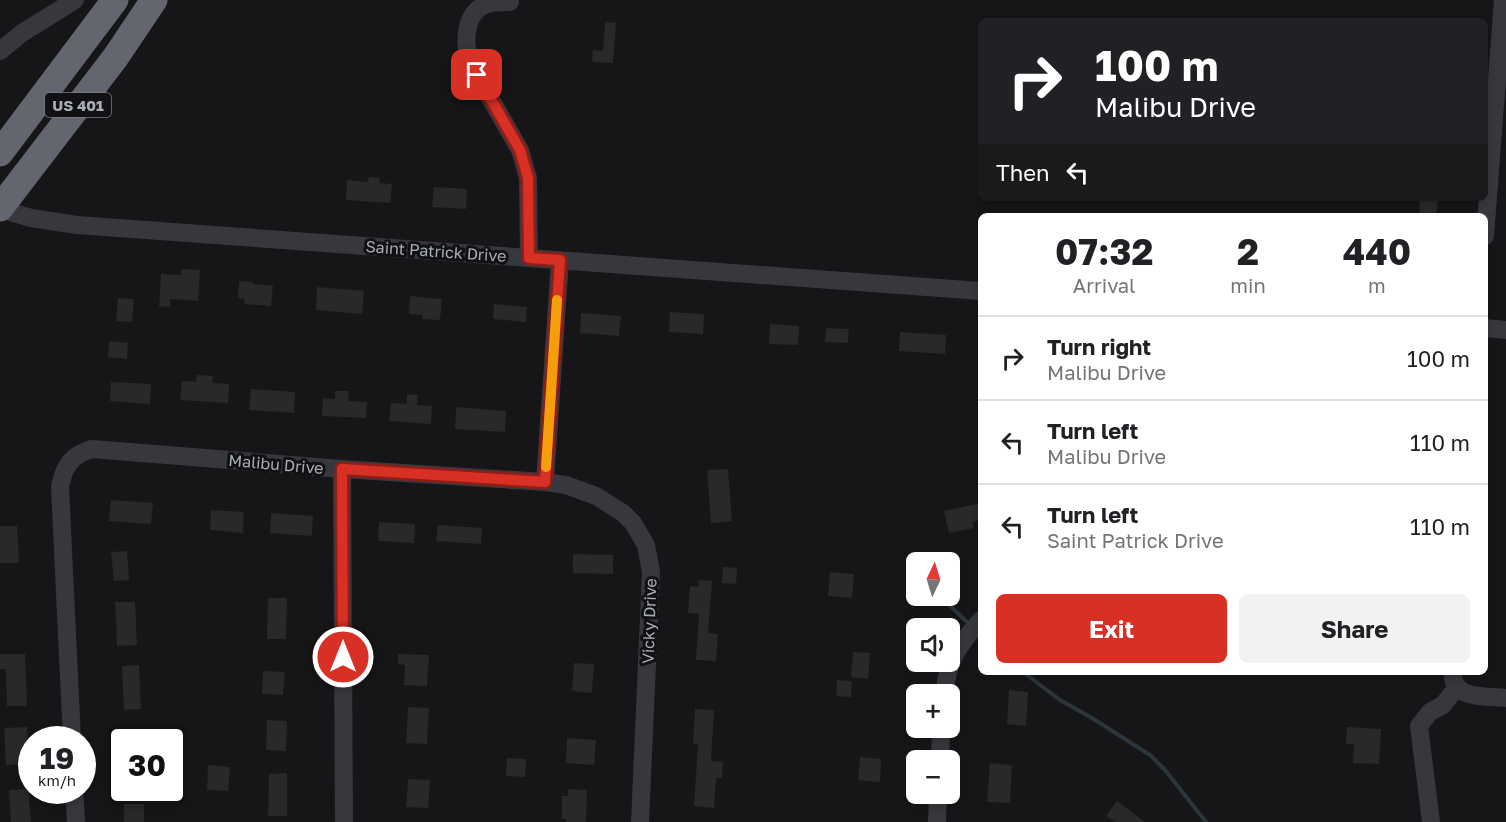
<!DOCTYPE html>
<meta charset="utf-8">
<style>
:root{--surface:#fff;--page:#f2f2f2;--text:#202124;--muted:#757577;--line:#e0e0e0;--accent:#d93025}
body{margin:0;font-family:"Golos Text",sans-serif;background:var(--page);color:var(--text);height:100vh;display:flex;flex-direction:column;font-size:22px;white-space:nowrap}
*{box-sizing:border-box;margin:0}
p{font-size:20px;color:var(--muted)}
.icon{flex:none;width:33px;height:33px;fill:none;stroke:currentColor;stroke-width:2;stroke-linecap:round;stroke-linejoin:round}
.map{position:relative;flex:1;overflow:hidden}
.drawer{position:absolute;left:978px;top:213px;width:510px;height:462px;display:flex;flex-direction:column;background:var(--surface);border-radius:9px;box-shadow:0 3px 9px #0003}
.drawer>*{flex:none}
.banner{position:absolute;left:978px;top:18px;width:510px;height:183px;border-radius:9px;box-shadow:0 3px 9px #0003;background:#202124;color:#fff;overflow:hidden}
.needle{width:39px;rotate:4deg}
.buttons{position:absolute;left:906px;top:552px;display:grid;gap:12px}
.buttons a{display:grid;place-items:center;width:54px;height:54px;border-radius:9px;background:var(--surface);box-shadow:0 3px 9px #0003;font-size:30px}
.speed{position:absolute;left:18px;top:726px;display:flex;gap:12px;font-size:30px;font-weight:700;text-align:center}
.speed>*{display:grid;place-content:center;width:78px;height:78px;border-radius:50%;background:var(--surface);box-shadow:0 3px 9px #0003;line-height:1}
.speed small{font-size:15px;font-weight:400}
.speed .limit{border:3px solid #111;border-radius:9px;background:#fff;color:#111}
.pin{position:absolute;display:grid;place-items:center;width:51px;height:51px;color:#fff;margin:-26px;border-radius:12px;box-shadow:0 3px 9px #0006}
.me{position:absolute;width:66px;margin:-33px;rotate:0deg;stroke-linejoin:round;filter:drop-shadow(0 0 4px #0008)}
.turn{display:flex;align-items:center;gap:21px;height:126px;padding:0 18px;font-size:27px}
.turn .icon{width:78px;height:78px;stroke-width:2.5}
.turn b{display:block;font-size:42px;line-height:51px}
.then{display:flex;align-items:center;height:57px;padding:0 18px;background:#0003;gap:12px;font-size:22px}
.eta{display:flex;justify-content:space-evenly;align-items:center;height:102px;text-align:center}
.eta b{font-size:36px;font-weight:700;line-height:42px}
.cta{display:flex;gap:12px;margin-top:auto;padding:12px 18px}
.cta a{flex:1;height:69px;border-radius:9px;background:var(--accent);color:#fff;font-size:24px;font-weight:700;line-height:69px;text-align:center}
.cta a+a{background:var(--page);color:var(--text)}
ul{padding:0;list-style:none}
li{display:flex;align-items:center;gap:18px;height:84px;padding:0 18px;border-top:2px solid var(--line)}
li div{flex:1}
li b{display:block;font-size:22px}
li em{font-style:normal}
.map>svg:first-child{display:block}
</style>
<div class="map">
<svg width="1506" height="822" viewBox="0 0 1506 822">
<rect width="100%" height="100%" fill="#161618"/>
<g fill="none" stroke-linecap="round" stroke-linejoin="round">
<path stroke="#2c353c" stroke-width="4" d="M940,596l29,28
M1023,672l37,28 32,18 58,37 15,15 41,52"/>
</g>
<path fill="#29292c" d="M605,22l11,1 -3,40 -21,-1 1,-12 10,1z
M369,177l11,1 -1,5 13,1 -2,19 -44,-3 1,-20 21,2z
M434,187l33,2 -1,20 -34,-2z
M1420,199l18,1 -2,16h-17z
M181,269l19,1 -2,31 -28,-2v8l-11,-1 2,-32 20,1z
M239,281l14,1v2l20,2 -2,20 -27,-2 1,-5 -7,-1z
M317,287l47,4 -2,23 -46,-4z
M410,296l32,3 -2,21 -18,-1 1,-4 -14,-1z
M118,298l16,1 -2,23 -16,-1z
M494,304l33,3 -1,15 -33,-3z
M670,312l34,2 -1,20 -34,-2z
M581,313l40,3 -2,20 -39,-3z
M770,324l29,2 -1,19 -29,-1z
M826,328l23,1 -1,14 -23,-1z
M900,332l46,3 -1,19 -46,-3z
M109,341l19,2 -1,16 -19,-2z
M197,375l16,1 -1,7 17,1 -1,19 -48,-3 2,-19 14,1z
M111,382l40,2 -1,20 -40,-3z
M251,389l44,3 -1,21 -45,-3z
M335,391h14l-1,10 19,1 -1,16 -44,-2 1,-18 12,1z
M407,394l11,1 -1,10 15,1 -1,18 -42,-3 2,-18 16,1z
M456,407l50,4 -1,21 -50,-3z
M728,469l4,52 -21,2 -4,-53z
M111,500l42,3 -2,21 -42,-3z
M981,503v17l-9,2 2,6 -25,5 -5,-22z
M211,510l33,2 -1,21 -33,-3z
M271,513l42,3 -1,20 -42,-3z
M379,522l36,2 -1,19 -36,-2z
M438,525l44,3 -1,16 -45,-3z
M0,526h17l2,37h-19z
M127,551l2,29 -15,1 -3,-29z
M573,554l40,1v19l-40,-1z
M723,567l14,1 -1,16 -14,-1z
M830,572l24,2 -2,24 -24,-2z
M699,580l13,1 -4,52 10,1 -2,27 -20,-1 3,-46 -11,-1 2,-27 8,1z
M268,598h19l-1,41h-19z
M115,602h20l2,43 -20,1z
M853,652l17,1 -2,26 -17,-2z
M0,654h25l2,52h-20l-1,-37h-6z
M398,654l31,1 -2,31 -23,-1 1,-20 -7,-1z
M574,663l20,1 -2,29 -20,-2z
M139,665l2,44 -17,1 -2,-44z
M263,671l22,1 -2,23 -21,-1z
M837,680l15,1 -1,16 -15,-1z
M1009,690l19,2 -2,34 -19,-2z
M408,707l21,1 -2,36 -21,-1z
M695,709l19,1 -3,51 12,1 -1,16h-6l-2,30 -20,-2 4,-62h-5z
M267,720l20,1 -1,30 -20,-1z
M27,727l1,37 -22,1 -2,-37z
M1347,727l34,2 -2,35 -26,-1 1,-19h-8z
M567,738l29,2 -2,25 -28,-2z
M860,757l21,2 -1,23 -22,-2z
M507,758l19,1 -1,18 -19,-1z
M990,763l22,2 -2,38 -23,-1z
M208,765l22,2 -2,24 -21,-1z
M287,773v43h-19l1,-42z
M408,779l22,1 -2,28 -22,-1z
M28,789l3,33h-20l-2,-32z
M568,789l19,1 -1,32h-20v-3h-4v-23h6z
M124,796h20v26h-20z
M1117,801l28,21h-30l-9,-6z"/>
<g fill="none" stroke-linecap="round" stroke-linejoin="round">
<path stroke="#37383d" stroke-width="18" d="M510,2c-6,0 -13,0 -19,1 -27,6 -27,37 -22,58l51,89 8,28 1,80
M0,51l22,-18 53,-33
M0,209l31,9 46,7 904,66
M1485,236l18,-236
M1485,328l21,2
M342,469l2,353
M545,482l15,-222
M1453,672c-2,28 34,24 53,26
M944,694c4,-35 14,-48 37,-74
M72,740l-12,-253c4,-21 11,-32 32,-38l250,20 203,13 21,3 30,11 27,17 10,10 13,22 5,27 -11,250
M940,760l1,-32
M74,790l2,32
M937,822l1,-28
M1431,822l-12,-96 11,-14 13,-7 14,-18"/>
<path stroke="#63666e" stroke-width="27" d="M0,153l115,-153
M0,208l115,-150 39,-58"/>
</g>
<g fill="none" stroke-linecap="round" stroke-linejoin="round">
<defs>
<path id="route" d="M343,657l-1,-188 203,13 15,-222 -31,-2 -1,-80 -8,-28 -43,-75"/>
</defs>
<use href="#route" stroke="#8d1f18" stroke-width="15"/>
<use href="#route" stroke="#d93025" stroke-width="10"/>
<path stroke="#f59e0b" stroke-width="10" d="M546,467l11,-167"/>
</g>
<g text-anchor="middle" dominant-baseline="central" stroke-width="6" stroke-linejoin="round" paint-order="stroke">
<rect fill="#111113" stroke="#7b7e86" stroke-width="1.5" x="45" y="93" width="66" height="24" rx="4.5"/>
<g font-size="15" font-weight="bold" fill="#a8adb8">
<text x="78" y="105">US 401</text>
</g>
<g font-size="16" fill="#a8adb8" stroke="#111113">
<text transform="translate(436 251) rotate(4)">Saint Patrick Drive</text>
<text transform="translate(276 464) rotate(5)">Malibu Drive</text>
<text transform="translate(649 621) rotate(-88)">Vicky Drive</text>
</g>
</g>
</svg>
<div class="buttons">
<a><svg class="needle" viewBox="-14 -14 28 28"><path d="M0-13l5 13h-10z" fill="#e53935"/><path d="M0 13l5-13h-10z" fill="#757577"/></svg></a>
<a><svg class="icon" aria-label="sound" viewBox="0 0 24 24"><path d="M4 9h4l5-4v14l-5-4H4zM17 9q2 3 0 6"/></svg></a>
<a>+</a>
<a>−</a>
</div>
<div class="speed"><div>19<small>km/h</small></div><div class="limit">30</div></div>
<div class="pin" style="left:477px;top:75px;background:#d93025"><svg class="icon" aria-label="arrive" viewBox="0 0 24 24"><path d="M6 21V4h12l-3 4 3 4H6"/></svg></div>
<svg class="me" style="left:343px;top:657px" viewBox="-20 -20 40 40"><circle r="17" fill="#d93025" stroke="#fff" stroke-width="3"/><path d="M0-11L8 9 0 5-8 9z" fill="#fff"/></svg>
<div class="banner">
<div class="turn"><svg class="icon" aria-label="right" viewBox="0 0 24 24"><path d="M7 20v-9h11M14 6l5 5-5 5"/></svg><div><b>100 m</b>Malibu Drive</div></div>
<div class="then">Then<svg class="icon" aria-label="left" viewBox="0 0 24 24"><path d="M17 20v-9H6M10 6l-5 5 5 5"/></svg></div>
</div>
<section class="drawer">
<div class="eta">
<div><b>07:32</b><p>Arrival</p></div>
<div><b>2</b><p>min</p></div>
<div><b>440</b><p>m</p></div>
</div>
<ul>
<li><svg class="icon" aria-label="right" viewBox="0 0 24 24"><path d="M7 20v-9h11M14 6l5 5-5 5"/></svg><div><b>Turn right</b><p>Malibu Drive</p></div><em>100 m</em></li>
<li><svg class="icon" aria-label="left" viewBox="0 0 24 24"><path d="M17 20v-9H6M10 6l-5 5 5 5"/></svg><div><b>Turn left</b><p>Malibu Drive</p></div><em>110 m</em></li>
<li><svg class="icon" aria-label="left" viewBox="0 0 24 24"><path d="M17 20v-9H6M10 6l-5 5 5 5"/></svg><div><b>Turn left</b><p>Saint Patrick Drive</p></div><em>110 m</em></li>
</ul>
<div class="cta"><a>Exit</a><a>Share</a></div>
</section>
</div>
